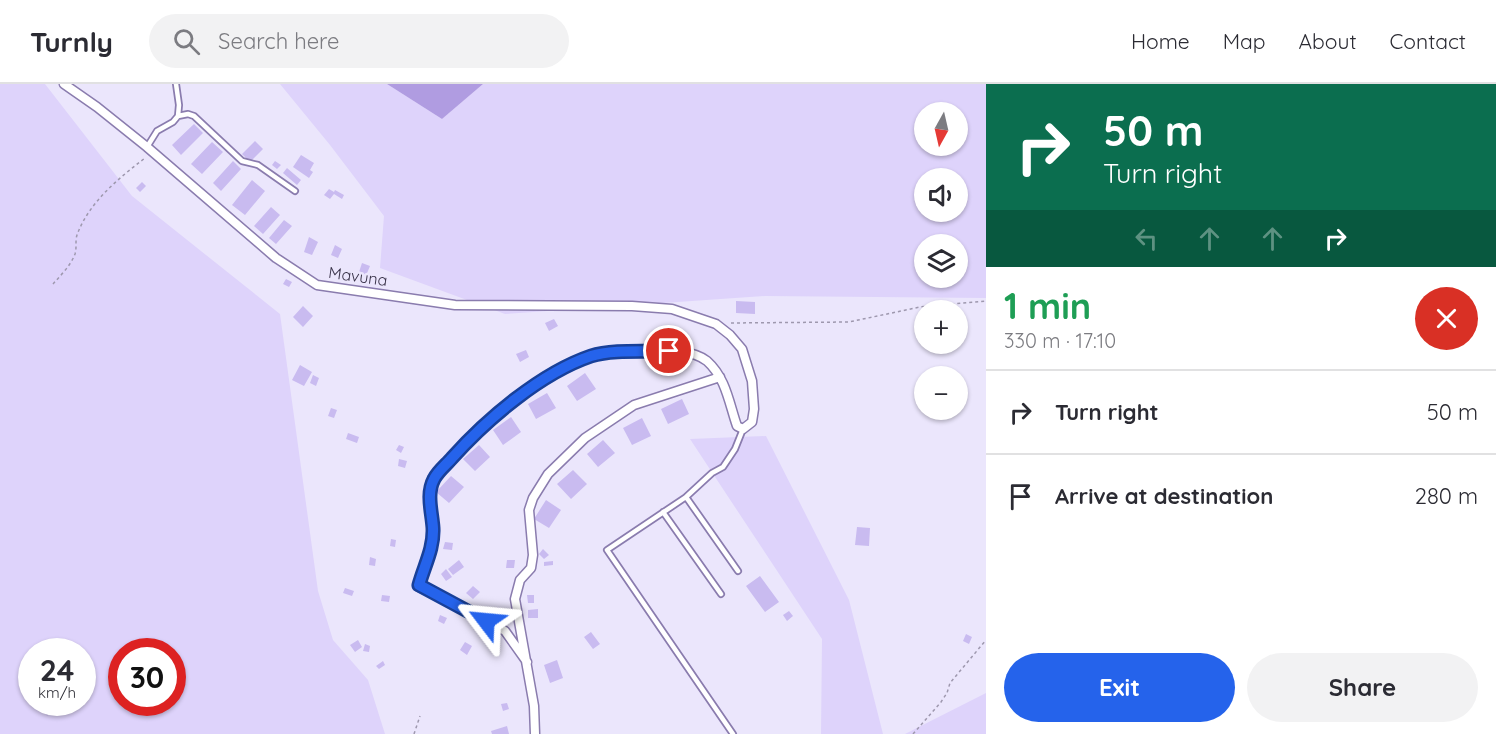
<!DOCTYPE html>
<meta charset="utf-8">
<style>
:root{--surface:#fff;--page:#f2f2f3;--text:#2b2b33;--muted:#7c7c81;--line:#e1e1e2;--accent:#2563eb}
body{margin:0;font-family:Quicksand,sans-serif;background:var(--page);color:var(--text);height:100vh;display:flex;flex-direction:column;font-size:22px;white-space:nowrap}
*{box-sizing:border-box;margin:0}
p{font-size:20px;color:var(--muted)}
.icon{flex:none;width:33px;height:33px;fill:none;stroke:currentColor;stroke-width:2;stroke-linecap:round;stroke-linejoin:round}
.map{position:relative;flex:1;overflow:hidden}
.drawer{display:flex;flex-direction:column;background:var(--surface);width:510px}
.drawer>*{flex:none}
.banner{background:#0b6e4f;color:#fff;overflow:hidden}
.needle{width:39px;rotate:188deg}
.fabs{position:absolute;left:914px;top:18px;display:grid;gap:12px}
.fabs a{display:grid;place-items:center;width:54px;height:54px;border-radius:50%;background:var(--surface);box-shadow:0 2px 4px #0004;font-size:30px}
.speed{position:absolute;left:18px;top:554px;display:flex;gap:12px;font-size:30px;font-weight:700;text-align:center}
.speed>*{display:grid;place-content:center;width:78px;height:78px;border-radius:50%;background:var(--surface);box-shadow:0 2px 4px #0004;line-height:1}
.speed small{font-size:15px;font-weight:400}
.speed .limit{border:9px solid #d22;background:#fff;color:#111}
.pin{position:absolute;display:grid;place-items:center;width:51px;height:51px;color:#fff;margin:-26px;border:3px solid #fff;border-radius:50%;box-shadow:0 2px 6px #0007}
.me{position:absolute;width:66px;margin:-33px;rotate:299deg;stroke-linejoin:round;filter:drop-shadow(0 0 4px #0008)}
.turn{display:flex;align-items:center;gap:21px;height:126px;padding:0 18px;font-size:27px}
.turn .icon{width:78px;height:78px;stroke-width:2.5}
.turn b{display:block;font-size:42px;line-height:51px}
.lanes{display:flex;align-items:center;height:57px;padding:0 18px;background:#0003;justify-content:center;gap:30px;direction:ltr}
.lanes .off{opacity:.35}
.round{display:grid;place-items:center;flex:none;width:63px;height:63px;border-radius:32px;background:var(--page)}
.overview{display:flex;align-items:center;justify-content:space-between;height:102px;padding:0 18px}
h1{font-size:36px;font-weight:800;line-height:45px;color:#1e9e55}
.cta{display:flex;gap:12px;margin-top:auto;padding:12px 18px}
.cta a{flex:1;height:69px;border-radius:36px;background:var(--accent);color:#fff;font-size:24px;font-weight:800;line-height:69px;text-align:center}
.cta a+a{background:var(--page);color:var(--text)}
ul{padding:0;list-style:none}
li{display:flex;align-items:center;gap:18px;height:84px;padding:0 18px;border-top:2px solid var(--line)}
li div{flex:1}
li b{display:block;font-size:22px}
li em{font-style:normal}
header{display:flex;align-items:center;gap:36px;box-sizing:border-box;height:84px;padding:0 30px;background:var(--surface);border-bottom:2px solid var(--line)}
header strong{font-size:28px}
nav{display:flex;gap:33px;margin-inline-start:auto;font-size:21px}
.search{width:420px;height:54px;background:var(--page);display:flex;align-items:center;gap:15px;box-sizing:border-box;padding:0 21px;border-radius:33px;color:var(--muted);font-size:22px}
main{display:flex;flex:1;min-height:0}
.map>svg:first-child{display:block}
</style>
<header>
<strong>Turnly</strong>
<div class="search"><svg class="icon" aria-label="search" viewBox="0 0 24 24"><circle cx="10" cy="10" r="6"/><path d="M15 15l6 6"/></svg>Search here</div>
<nav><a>Home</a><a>Map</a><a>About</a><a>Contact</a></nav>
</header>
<main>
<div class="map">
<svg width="986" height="650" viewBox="0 0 986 650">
<rect width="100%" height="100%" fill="#ebe6fc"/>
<path fill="#ded3fb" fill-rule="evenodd" d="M0,0h45l87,112 148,118 38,277 15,49 35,40 17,54h-385zM32,567h50v51h-50zM122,567h50v51h-50z
M280,0h107l55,35 41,-35h503v214l-221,-2 -260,18 -125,-46 4,-52 -54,-71zM924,28h33v34h-33zM924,94h33v34h-33zM924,160h33v34h-33z
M766,352l83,164 34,134h-62l1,-95 -132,-200z
M986,609v41h-81z"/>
<path fill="#b09ce1" d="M387,0h96l-41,35z"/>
<path fill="#c9bbf0" d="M194,40l9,9 -22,22 -9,-10z
M255,57l8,8 -13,13 -8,-8z
M212,58l11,10 -21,22 -11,-10z
M301,71l13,8 -4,7 3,2 -4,6 -16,-11z
M233,77l8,8 -20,22 -8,-8z
M275,77l6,4 -4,4 -5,-4z
M287,84l14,12 -4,5 -14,-12z
M252,96l13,11 -20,24 -13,-10z
M142,98l4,4 -6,6 -4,-4z
M329,105l5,3 1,-2 9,5 -2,4 -8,-5 -4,5 -6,-4z
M271,123l9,8 -17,19 -9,-8z
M284,136l8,6 -16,18 -7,-6z
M309,153l9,5 -6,13 -8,-3z
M335,161l7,4 -4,9 -7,-3z
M362,179l8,3 -5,12 -7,-3z
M286,195l6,3 -3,5 -6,-3z
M736,217l19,1v12l-19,-1z
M303,222l10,10 -10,11 -10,-10z
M554,235l4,7 -9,5 -4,-8z
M526,266l3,7 -9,5 -4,-8z
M300,281l12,7 -8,14 -12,-6z
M585,289l11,16 -19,12 -10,-15z
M313,291l6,3 -3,8 -6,-3z
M547,309l9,15 -20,11 -8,-15z
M682,315l7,15 -21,10 -7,-15z
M331,324l6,2 -3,8 -6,-2z
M511,333l10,15 -18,13 -10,-15z
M642,334l9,18 -19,9 -9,-17z
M348,349l11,4 -2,6 -11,-4z
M603,356l12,13 -17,14 -11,-13z
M399,361l5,2 -3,6 -5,-3z
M479,361l11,12 -15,14 -12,-12z
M399,375l8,2 -2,7 -7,-2z
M573,386l14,14 -16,15 -14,-15z
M451,392l13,11 -15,16 -13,-11z
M546,416l15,10 -12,18 -15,-9z
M857,443l13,1 -1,18 -14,-1z
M391,455l5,1 -1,7 -5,-1z
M445,458l8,1 -1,7 -9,-1z
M543,465l6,6 -5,4 -5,-5z
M370,473l6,2 -1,7 -6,-1z
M459,476l5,7 -11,8 -5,-6z
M507,476h8l-1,8h-8z
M553,477v4l-9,1v-4z
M446,485l6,8 -6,4 -5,-7z
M760,492l19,26 -14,10 -19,-26z
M473,502l7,6 -7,7 -7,-6z
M345,504l9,3 -2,5 -9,-3z
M382,511l8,1 -1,6 -8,-1z
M527,511h7v8h-6z
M498,523l6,4 -4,6 -6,-4z
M538,525v9h-10v-8z
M789,527l4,5 -6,5 -4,-6z
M440,531l7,3 -3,6 -6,-3z
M591,548l9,12 -7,5 -9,-12z
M966,550l6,3 -3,7 -6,-3z
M358,556l4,7 -7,5 -5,-7z
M465,558l7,4 -5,9 -7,-5z
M365,560l5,2 -1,6 -6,-1z
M557,576l6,18 -13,5 -6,-18z
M383,577l2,4 -6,4 -3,-3z
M48,618h5l-8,9 -3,-3z
M56,618h6l-15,14 -2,-4z
M507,619l2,6 -6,2 -2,-7z
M507,642l2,8h-17l-1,-3z"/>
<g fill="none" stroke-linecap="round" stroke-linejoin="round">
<defs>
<path id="service" d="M178,32l10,-2 6,2 48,45 16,4 37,26
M147,63l10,-16 16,-9 5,-6 1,-11 -3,-21
M686,413l-79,53 126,184
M663,428l58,82
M738,487l-52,-74 26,-24 11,-6 12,-18 8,-20"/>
<path id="minor" d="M64,0l33,23 50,40 129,111 41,27 138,20 177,1 40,3 44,15 14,11 12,14 10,32 2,28 -2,13 -9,7 -6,-3c-8,-23 -11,-48 -30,-65 -14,-11 -36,-10 -53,-9 -20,0 -44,-3 -63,4 -50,18 -103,63 -138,101 -6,7 -14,13 -18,21 -10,16 -1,36 -2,53 -1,19 -8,35 -14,52v4l29,13 57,31 22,31
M535,650l-1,-28 -19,-107 5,-19 11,-12 2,-13 -4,-45 4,-12 15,-24 37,-36 49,-33 86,-28"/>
</defs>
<use href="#service" stroke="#8a7cae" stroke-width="8"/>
<use href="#minor" stroke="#8a7cae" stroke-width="11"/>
<path stroke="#9e98ae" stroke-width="1.5" stroke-dasharray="3 3" stroke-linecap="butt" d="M53,200c8,-9 18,-19 22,-30 2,-6 0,-13 2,-19 12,-33 42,-57 68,-77
M731,239l118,-1 71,-15 66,-6
M414,650l6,-18
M913,650l28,-32 6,-9 3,-10 36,-43"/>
<use href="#service" stroke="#fff" stroke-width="4.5"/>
<use href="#minor" stroke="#fff" stroke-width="8"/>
</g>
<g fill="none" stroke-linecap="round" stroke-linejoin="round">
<defs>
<path id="route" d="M486,537l-67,-36c5,-19 15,-36 14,-57 -1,-16 -7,-34 1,-49 4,-8 13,-15 18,-21 35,-39 89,-85 139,-102 21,-7 55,-4 78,-5"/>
</defs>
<use href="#route" stroke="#184099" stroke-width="15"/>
<use href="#route" stroke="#2563eb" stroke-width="10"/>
</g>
<g text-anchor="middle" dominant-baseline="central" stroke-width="5" stroke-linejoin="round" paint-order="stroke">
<g font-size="16" fill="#383248" stroke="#ebe6fc">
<text transform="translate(358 192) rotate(8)">Mavuna</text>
</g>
</g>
</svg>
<div class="fabs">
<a><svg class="needle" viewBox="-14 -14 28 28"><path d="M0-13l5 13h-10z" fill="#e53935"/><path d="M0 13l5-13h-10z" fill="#7c7c81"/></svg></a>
<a><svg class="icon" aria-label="sound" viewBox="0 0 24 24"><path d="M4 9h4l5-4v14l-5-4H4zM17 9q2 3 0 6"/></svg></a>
<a><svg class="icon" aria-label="layers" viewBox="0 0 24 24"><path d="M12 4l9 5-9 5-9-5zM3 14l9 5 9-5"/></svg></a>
<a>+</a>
<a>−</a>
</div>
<div class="speed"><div>24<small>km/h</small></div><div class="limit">30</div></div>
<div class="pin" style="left:669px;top:267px;background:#d93025"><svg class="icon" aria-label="arrive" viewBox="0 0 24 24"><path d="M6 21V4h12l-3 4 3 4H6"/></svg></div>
<svg class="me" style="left:486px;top:537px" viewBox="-20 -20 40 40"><path d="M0-17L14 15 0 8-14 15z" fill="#2563eb" stroke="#fff" stroke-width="4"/></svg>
</div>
<section class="drawer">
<div class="banner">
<div class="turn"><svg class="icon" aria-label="right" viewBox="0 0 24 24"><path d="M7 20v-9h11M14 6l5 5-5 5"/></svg><div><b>50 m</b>Turn right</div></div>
<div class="lanes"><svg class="icon off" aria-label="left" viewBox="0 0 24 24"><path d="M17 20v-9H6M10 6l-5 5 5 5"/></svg><svg class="icon off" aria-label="ahead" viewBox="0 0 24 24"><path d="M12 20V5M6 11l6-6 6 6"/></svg><svg class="icon off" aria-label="ahead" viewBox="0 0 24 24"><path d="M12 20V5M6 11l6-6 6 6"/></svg><svg class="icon" aria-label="right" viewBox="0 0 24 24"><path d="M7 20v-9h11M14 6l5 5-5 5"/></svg></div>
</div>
<div class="overview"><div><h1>1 min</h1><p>330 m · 17:10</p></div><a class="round" style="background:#d93025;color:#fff"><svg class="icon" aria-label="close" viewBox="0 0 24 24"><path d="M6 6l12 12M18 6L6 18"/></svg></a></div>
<ul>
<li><svg class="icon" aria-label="right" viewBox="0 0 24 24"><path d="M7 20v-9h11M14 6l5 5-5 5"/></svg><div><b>Turn right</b></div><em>50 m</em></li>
<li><svg class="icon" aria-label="arrive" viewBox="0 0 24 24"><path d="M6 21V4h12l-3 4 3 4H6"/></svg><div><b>Arrive at destination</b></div><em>280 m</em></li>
</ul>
<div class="cta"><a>Exit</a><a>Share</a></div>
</section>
</main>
